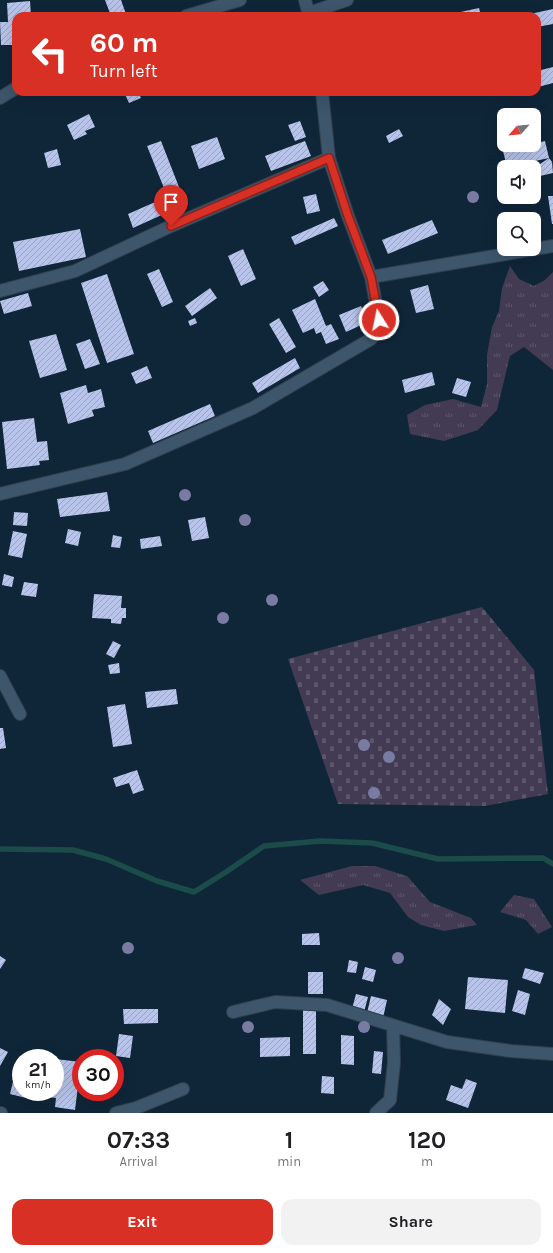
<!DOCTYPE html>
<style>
:root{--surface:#fff;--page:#f2f2f2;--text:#202124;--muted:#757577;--accent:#d93025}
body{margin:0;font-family:Karla,sans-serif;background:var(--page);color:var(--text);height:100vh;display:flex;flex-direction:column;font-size:15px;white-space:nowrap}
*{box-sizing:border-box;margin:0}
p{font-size:13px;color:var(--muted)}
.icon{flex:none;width:22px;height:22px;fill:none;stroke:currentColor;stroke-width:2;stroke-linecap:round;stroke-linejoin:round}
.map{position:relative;height:1113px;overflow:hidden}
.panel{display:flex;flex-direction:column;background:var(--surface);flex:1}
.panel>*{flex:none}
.banner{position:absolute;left:12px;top:12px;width:529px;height:84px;border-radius:12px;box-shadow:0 4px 16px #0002;background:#d93025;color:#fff;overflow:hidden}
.needle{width:26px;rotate:243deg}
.tools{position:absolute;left:497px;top:108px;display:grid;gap:8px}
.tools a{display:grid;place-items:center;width:44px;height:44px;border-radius:8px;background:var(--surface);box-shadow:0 4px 16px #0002;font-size:20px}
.speed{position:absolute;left:12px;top:1049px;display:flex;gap:8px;font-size:20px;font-weight:700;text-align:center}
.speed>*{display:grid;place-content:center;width:52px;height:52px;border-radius:50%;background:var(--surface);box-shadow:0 4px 16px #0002;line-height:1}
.speed small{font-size:10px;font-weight:400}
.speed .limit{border:6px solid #d22;background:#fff;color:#111}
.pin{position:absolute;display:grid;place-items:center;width:34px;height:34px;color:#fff;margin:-41px -17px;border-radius:50% 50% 50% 0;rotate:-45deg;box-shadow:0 0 4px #0007}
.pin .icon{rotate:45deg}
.me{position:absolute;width:44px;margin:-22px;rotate:350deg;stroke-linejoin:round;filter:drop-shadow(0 0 3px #0008)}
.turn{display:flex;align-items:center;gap:14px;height:84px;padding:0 12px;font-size:18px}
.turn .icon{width:52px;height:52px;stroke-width:2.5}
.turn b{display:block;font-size:28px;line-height:34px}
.eta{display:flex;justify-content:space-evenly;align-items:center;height:68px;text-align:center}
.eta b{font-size:24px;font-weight:700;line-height:28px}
.button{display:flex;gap:8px;margin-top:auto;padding:8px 12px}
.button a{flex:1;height:46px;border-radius:12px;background:var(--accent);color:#fff;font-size:16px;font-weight:700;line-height:46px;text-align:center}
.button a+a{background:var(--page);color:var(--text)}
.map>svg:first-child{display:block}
</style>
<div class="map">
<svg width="553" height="1113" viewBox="0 0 553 1113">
<defs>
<pattern id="grass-tufts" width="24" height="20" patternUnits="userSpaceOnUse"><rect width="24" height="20" fill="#433b54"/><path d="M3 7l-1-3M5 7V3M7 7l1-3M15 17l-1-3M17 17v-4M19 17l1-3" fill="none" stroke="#5d576c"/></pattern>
<pattern id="cemetery-stones" width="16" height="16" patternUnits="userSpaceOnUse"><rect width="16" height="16" fill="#433b54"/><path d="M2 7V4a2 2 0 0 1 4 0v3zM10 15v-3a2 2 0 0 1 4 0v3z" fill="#5d576c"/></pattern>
<pattern id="building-hatch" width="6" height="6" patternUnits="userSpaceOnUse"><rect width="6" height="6" fill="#b8c4e9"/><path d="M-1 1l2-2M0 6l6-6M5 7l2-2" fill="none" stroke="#99a3c0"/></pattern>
</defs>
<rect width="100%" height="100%" fill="#0f2639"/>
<path fill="url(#grass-tufts)" d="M510,266l9,13 15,7 11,-6 8,-8v98l-29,-23 -14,9 -13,54 -19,20 -34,11 -34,-7 -3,-19 18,-10 28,-6 28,8 6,-23v-29l5,-28 7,-16 3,-23z
M352,866h23l32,10 23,26 41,16 6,7 -33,6 -23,-6 -13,-8 -18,-24 -27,-8 -44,10 -19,-15z
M514,895l20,4 18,28 -14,7 -12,-14 -26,-8z"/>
<path fill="url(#cemetery-stones)" d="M482,607l52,63 14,124 -63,12 -147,-2 -50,-145z"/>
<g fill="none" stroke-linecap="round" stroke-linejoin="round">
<path stroke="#1b4c49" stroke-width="5.5" d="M0,849l73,1 33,9 51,22 37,11 32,-20 38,-26 56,-5 52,2 66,16 105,-1 10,6"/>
</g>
<path fill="url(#building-hatch)" d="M105,0h16l5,14 -15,2z
M30,1l1,15h-15l-1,29h-14l-1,-23h8l-1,-19z
M479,8l2,8h-25v-3z
M553,9v15l-16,3v-11h-16z
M553,67v16l-15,4 -1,-16z
M124,92h14l3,6 -12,5z
M89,114l6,13 -10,4 2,3 -13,6 -7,-15z
M300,121l6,16 -11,4 -7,-16z
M399,129l4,7 -14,7 -3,-7z
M217,137l8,22 -26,10 -8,-23z
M161,141l18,46 -13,6 -19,-47z
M305,141l6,15 -40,15 -6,-15z
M545,141l4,17 -42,9 -4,-16z
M57,149l4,16 -13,3 -4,-15z
M549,158l3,4 1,11 -13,3 -3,-10z
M316,194l4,17 -13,3 -4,-17z
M171,195l6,13 -44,20 -5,-14z
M548,196h5v28h-1z
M334,218l4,8 -43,19 -4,-8z
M432,220l6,13 -50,21 -6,-14z
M80,229l6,28 -67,14 -6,-29z
M243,249l13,30 -15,7 -13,-30z
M159,269l14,33 -11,5 -15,-33z
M107,274l27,80 -27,9 -26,-80z
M323,281l6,9 -10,7 -6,-10z
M428,285l6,24 -18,4 -6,-23z
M210,288l7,10 -25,18 -7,-10z
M28,293l4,13 -28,8 -4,-13z
M315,299l11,27 5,-2 8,15 -13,5 -5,-12 -5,2 -2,-6 -11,5 -11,-23z
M361,306l7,16 -22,10 -7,-17z
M195,318l2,5 -7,3 -2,-5z
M279,318l17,29 -10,6 -17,-29z
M56,334l11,36 -27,8 -11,-37z
M90,339l10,25 -15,5 -9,-25z
M295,358l5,10 -42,25 -6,-10z
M147,366l5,12 -16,6 -5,-11z
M432,372l3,13 -30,8 -3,-13z
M457,378l14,4 -5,15 -14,-4z
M86,385l2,8 13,-4 4,18 -13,3 2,6 -26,8 -8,-31z
M210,404l5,12 -62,27 -5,-12z
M34,418l3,24 10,-1 2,19 -10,1 1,4 -33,4 -5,-47z
M107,492l3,19 -50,6 -3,-18z
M14,512l14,1 -1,13 -14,-1z
M205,517l4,21 -17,3 -4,-21z
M68,529l13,3 -3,14 -13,-3z
M13,531l14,3 -5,24 -14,-3z
M113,535l9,2 -2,11 -9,-1z
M160,536l2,10 -21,3 -1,-10z
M4,574l10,3 -2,10 -10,-2z
M24,582l14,2 -2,13 -15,-2z
M94,594l28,2 -1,12h5v10h-4l-1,6 -10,-1v-4l-19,-1z
M113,641l8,4 -7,13 -8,-4z
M119,663l1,10 -10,1 -2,-9z
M176,689l2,15 -31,4 -2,-16z
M125,704l7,40 -19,3 -6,-40z
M0,728h3l3,20 -6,1z
M137,770l7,20 -11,4 -4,-11 -13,4 -3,-9z
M319,933l1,12h-18v-11z
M0,956l6,4 -6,9z
M349,960l9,2 -2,11 -9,-1z
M365,967l11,3 -3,12 -11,-3z
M525,968l19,5 -4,11 -18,-6z
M308,972h15v22h-15z
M468,977l40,3 -3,33 -40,-4z
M518,990l12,4 -5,21 -13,-4z
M356,994l12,3 -4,15 -12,-3z
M371,996l16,4 -4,18 -16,-5z
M439,999l12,10 -8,16 -11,-10z
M123,1009h35v14l-34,1z
M303,1009h13v45h-13z
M119,1034l14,2 -3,22 -14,-2z
M341,1035l13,1v29l-13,-1z
M290,1037v19l-30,1v-19z
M0,1048l8,4 -8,14z
M374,1051l9,1 -2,22 -9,-1z
M55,1059l26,3 -6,48 -20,-3 1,-9 -8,-1v-5h7z
M17,1065l4,1v26h11l-2,7 -20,-5z
M322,1076l12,1v17l-13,-1z
M466,1079l11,4 -9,25 -22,-8 5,-15 11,4z"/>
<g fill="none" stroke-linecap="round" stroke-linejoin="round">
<defs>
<path id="minor" d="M305,0l4,16
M309,13l38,-13
M186,16l54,-16
M0,98l16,-10
M371,277l182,-31
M0,291l75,-20 96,-45 158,-68
M0,494l125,-30 128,-56 118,-69 8,-19 -8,-43 -23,-61 -19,-58 -7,-66
M0,676l20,38
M233,1012l42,-10 52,3 120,37 64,9 42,3
M0,1113h1
M116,1113l20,-5 47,-19
M376,1113l14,-13 4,-38 -1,-36"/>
</defs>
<use href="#minor" stroke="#303f4e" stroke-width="14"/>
<use href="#minor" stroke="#3d566b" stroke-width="12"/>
</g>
<g fill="#7a7ba3">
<circle cx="473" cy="197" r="6"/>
<circle cx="185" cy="495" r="6"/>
<circle cx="245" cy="520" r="6"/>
<circle cx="272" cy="600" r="6"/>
<circle cx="223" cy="618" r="6"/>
<circle cx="364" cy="745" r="6"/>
<circle cx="389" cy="757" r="6"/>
<circle cx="374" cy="793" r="6"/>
<circle cx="128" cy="948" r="6"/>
<circle cx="398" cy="958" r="6"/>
<circle cx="248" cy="1027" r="6"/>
<circle cx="364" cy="1027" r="6"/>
</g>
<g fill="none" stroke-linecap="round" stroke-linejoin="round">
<defs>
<path id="route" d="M171,226l158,-68 19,58 23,61 8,43"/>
</defs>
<use href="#route" stroke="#8d1f18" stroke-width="10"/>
<use href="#route" stroke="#d93025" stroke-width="7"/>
</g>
</svg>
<div class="tools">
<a><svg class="needle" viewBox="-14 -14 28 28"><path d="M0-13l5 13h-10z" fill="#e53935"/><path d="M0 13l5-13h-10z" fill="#757577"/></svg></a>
<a><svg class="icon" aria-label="sound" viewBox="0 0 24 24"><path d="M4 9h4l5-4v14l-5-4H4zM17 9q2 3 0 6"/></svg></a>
<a><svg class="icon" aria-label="search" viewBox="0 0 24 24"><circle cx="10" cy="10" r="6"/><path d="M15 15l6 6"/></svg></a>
</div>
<div class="speed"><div>21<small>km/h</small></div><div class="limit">30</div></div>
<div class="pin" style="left:171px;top:226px;background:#d93025"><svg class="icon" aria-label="arrive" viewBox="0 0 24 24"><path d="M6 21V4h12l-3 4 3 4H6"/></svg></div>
<svg class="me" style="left:379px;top:320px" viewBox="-20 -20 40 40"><circle r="17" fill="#d93025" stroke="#fff" stroke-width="3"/><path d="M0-11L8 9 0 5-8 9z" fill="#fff"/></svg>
<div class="banner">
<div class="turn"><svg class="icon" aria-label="left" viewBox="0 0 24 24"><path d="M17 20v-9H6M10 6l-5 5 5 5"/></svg><div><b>60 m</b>Turn left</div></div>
</div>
</div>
<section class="panel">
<div class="eta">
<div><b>07:33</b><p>Arrival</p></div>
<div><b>1</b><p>min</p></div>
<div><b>120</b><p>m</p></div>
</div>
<div class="button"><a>Exit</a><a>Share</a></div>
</section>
